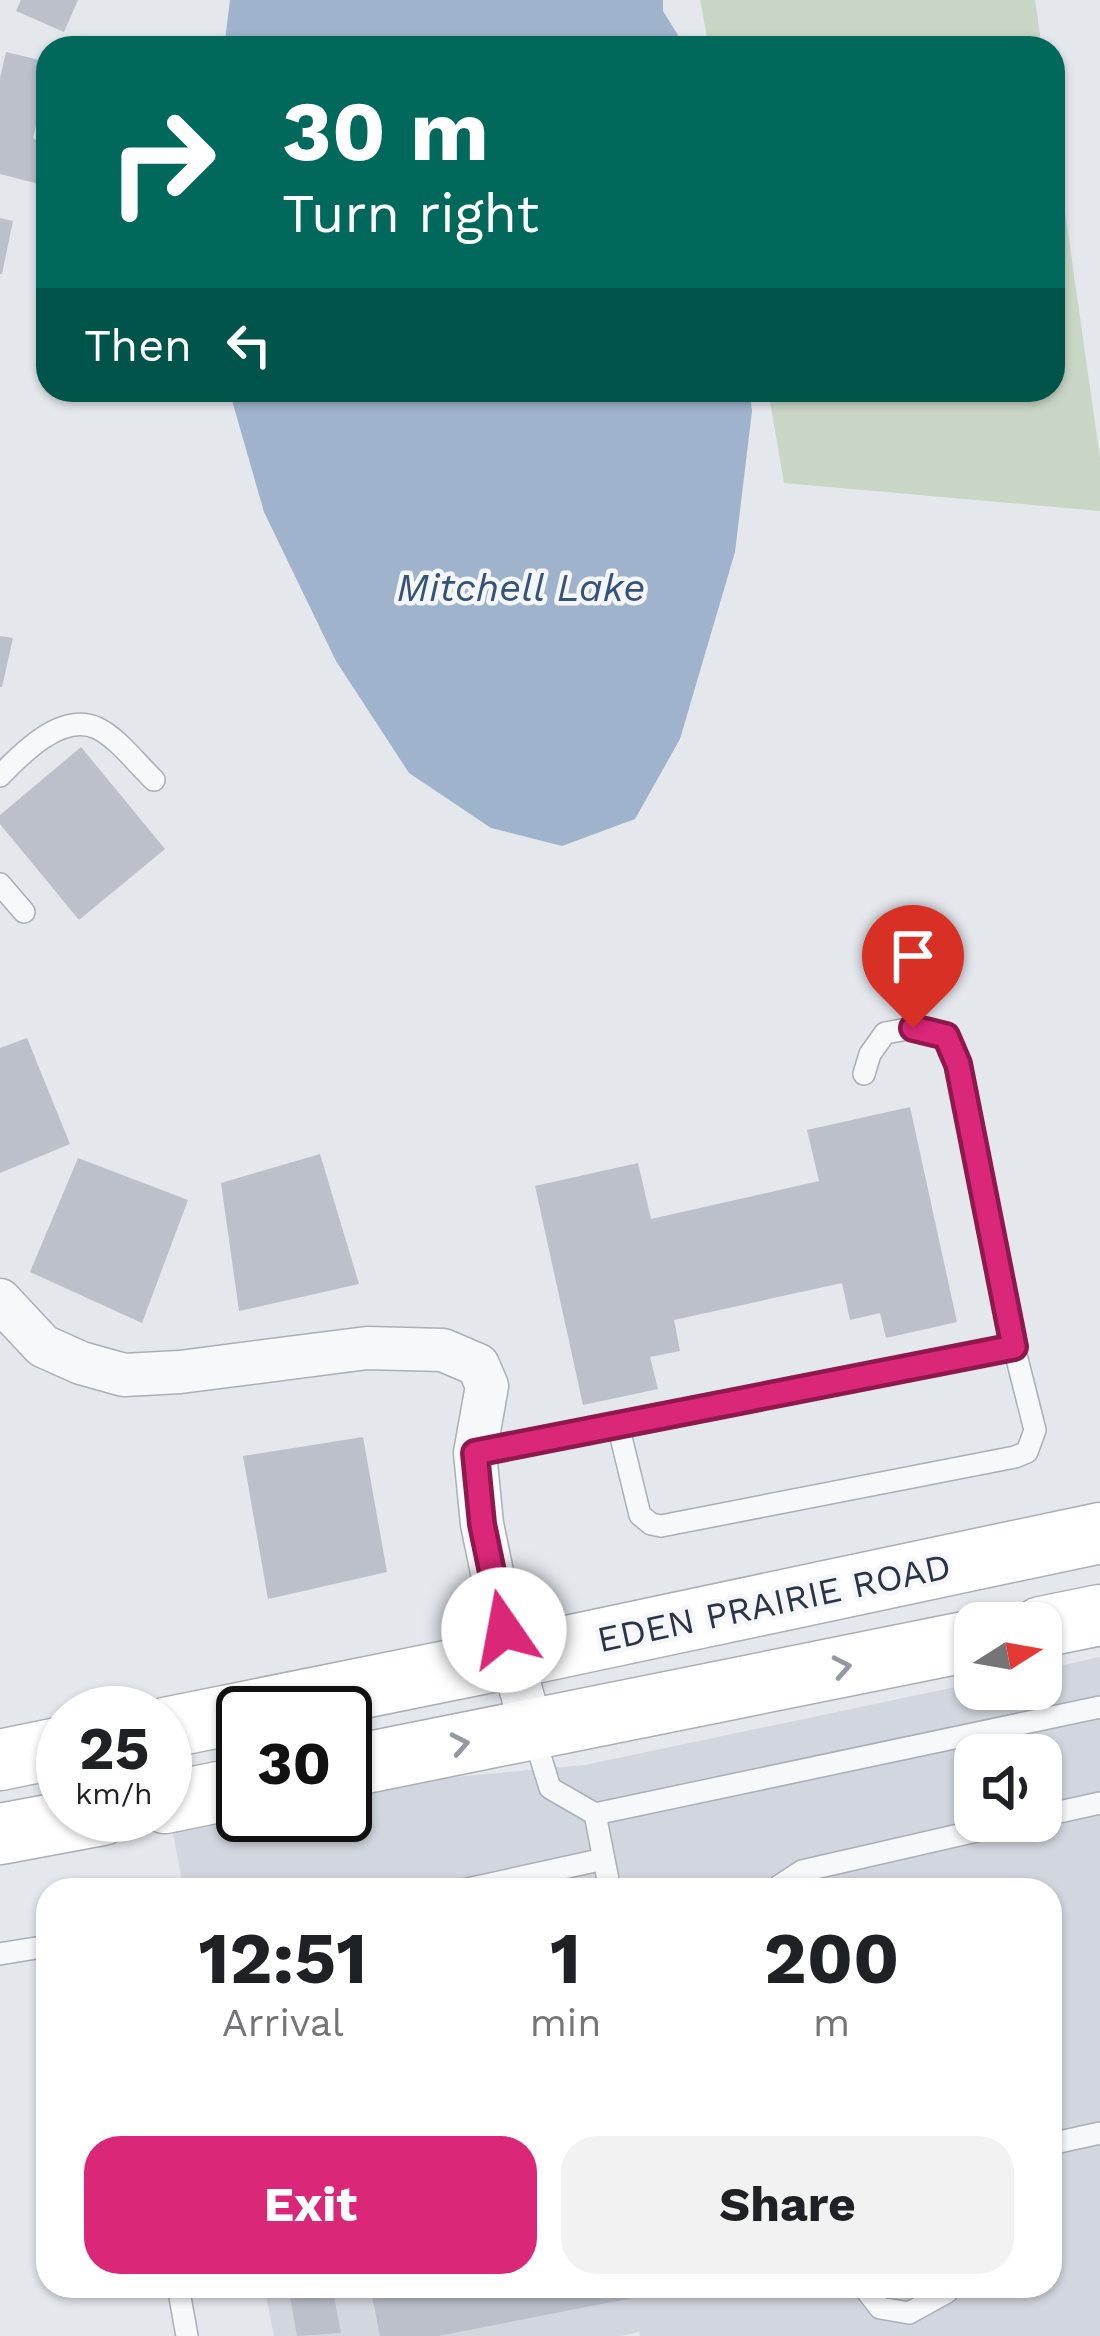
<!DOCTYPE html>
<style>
:root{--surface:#fff;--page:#f2f2f2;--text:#202124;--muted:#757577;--accent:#db2777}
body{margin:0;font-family:"Work Sans",sans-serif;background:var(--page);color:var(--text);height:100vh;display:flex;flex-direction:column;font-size:45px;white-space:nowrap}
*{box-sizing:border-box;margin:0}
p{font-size:39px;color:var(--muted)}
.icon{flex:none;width:66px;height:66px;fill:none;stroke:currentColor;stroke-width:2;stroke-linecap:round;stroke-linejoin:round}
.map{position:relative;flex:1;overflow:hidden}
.panel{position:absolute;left:36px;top:1878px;width:1026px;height:420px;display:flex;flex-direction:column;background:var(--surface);border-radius:36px;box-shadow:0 3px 9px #0004}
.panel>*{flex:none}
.top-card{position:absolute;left:36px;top:36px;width:1029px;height:366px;border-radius:36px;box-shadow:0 3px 9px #0004;background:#00695c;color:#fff;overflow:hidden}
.needle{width:78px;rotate:79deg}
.fabs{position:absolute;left:954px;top:1602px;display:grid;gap:24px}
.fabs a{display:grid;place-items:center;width:108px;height:108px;border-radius:24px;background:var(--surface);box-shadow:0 3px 9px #0004;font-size:60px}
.speed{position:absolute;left:36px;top:1686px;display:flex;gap:24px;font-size:60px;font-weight:700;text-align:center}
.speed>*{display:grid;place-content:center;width:156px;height:156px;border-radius:50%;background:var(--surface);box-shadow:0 3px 9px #0004;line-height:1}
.speed small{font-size:30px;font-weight:400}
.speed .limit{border:6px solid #111;border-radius:18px;background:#fff;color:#111}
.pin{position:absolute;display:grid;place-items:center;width:102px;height:102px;color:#fff;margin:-123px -51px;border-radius:50% 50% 50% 0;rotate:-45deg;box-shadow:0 0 12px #0007}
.pin .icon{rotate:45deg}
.me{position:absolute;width:132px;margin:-66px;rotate:348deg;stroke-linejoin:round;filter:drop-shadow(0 0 9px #0008)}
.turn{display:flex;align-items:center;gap:42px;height:252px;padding:0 48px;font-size:54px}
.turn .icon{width:156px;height:156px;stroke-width:2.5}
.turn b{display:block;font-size:84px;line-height:102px}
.then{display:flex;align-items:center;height:114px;padding:0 48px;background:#0003;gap:24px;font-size:45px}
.eta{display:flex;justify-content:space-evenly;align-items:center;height:204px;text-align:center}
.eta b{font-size:72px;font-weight:700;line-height:84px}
.primary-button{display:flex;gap:24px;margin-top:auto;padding:24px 48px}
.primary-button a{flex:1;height:138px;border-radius:36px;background:var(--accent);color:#fff;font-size:48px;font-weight:700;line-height:138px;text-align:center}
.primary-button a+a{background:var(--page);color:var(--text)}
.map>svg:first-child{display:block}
</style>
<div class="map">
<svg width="1100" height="2336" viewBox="0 0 1100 2336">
<rect width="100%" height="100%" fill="#e4e7ec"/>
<path fill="#d2d6de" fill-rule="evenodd" d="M1100,1657v679h-460l-1,-4 -18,4h-347l-10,-50h786v-396h-866l-17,-87 76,12h102v-28l240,-22 390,-82v6h66v-19zM975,1755h66v66h-66z"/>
<path fill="#c9d6c5" d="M700,0h335l7,48h-333z
M1053,127l47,331v53l-316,-28 -16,-93h285z"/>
<path fill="#9fb4cc" d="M230,0h433v11l23,37h-462z
M229,390h520l3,21 -17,141 -55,187 -45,80 -73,27 -71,-18 -82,-55 -73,-112 -72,-149z"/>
<path fill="#bbc0ca" d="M21,0h57l-14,32 -48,-21z
M6,52l42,10v45l-7,-2 -8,33 14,9 -8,37 -39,-10v-96z
M0,218l13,3 -11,53h-2z
M0,636l13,2 -11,49h-2z
M81,747l84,102 -86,71 -79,-96v-9z
M27,1038l43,106 -70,29v-125z
M910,1107l47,215 -71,16 -6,-25 -30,7 -8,-37 -168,37 6,31 -30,6 8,32 -75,16 -48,-219 103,-23 13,56 168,-38 -12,-51z
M320,1154l39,130 -120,27 -18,-128z
M78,1158l110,42 -46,123 -112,-51z
M363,1437l24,135 -119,27 -25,-143z
M288,2286h44l9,47 -44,3z
M370,2286h276l2,9 -210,41h-58z"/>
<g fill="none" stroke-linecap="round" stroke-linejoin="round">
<defs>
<path id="lane" d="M0,776c22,-23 62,-64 97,-48 21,10 40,36 57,52
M0,884l24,28
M618,1425l22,90 11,9 10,2 354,-69 12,-5 8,-22 -21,-83
M475,1453l539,-106 -56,-283 -11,-28 -34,-8 -28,5 -15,21 -6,20
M534,1736l16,52 45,26 505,-107
M595,1814l15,76
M1041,1816l59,-13
M463,1890l141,-31
M780,1890l-1,-4 23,-15 218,-50
M0,1954l48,-8
M1050,2144l50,-11
M178,2286l9,50
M863,2286l17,22 29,5 38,-21 2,-6"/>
<path id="street" d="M0,1300l43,46 38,17 43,12 56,-3 187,-24 76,2 35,15 9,21 -12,67 7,71 22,106 28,99"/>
<path id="secondary" d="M1041,1627l59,-12
M165,1728l346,-70 589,-125
M0,1760l63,-13
M345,1767l630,-127
M165,1803l78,-16
M0,1834l102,-19"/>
</defs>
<use href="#lane" stroke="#a9aeb7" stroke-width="24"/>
<use href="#street" stroke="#a9aeb7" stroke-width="45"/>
<use href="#secondary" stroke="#a9aeb7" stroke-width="63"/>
<path stroke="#c2c5cb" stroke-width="6" stroke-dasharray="9 9" stroke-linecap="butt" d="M93,1709l34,-6
M275,1820l26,-5"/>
<use href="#lane" stroke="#f7f8fa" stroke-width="21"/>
<use href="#street" stroke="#f7f8fa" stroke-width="42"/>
<use href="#secondary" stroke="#fff" stroke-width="60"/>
</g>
<defs><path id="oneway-chevron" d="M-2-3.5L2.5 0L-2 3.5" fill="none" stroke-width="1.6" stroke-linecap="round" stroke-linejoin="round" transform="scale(3)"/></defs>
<g stroke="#959aa2">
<use href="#oneway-chevron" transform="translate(842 1667) rotate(-11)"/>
<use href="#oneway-chevron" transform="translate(460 1744) rotate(-11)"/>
</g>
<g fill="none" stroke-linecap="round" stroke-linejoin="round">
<defs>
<path id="route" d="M504,1630l-22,-106 -7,-71 539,-106 -56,-283 -12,-28 -33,-8"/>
</defs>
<use href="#route" stroke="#8e194d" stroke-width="30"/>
<use href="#route" stroke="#db2777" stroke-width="21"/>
</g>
<g text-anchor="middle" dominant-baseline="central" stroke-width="9" stroke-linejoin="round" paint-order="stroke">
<g font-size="36" fill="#2b3445" stroke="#f4f6f9">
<text transform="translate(774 1603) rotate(-12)">EDEN PRAIRIE ROAD</text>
</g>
<g font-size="39" font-style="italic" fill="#34527a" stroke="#f4f6f9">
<text x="521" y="587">Mitchell Lake</text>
</g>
</g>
</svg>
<div class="fabs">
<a><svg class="needle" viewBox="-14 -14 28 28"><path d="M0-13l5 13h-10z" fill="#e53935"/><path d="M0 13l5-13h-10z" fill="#757577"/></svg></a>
<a><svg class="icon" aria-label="sound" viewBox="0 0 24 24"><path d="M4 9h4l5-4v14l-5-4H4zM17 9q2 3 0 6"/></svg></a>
</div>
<div class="speed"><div>25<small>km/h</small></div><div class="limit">30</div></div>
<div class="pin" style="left:913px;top:1028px;background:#d93025"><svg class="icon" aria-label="arrive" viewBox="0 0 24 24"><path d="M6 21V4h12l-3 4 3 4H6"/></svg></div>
<svg class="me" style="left:504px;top:1630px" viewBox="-20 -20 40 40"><circle r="19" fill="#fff"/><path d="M0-13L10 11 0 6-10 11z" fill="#db2777"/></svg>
<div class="top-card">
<div class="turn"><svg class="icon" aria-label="right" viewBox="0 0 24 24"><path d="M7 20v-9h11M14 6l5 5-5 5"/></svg><div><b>30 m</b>Turn right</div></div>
<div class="then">Then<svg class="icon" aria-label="left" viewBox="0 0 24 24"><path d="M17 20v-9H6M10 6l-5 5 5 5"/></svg></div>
</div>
<section class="panel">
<div class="eta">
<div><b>12:51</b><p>Arrival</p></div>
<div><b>1</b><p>min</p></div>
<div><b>200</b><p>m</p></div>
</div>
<div class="primary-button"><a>Exit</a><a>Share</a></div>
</section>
</div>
